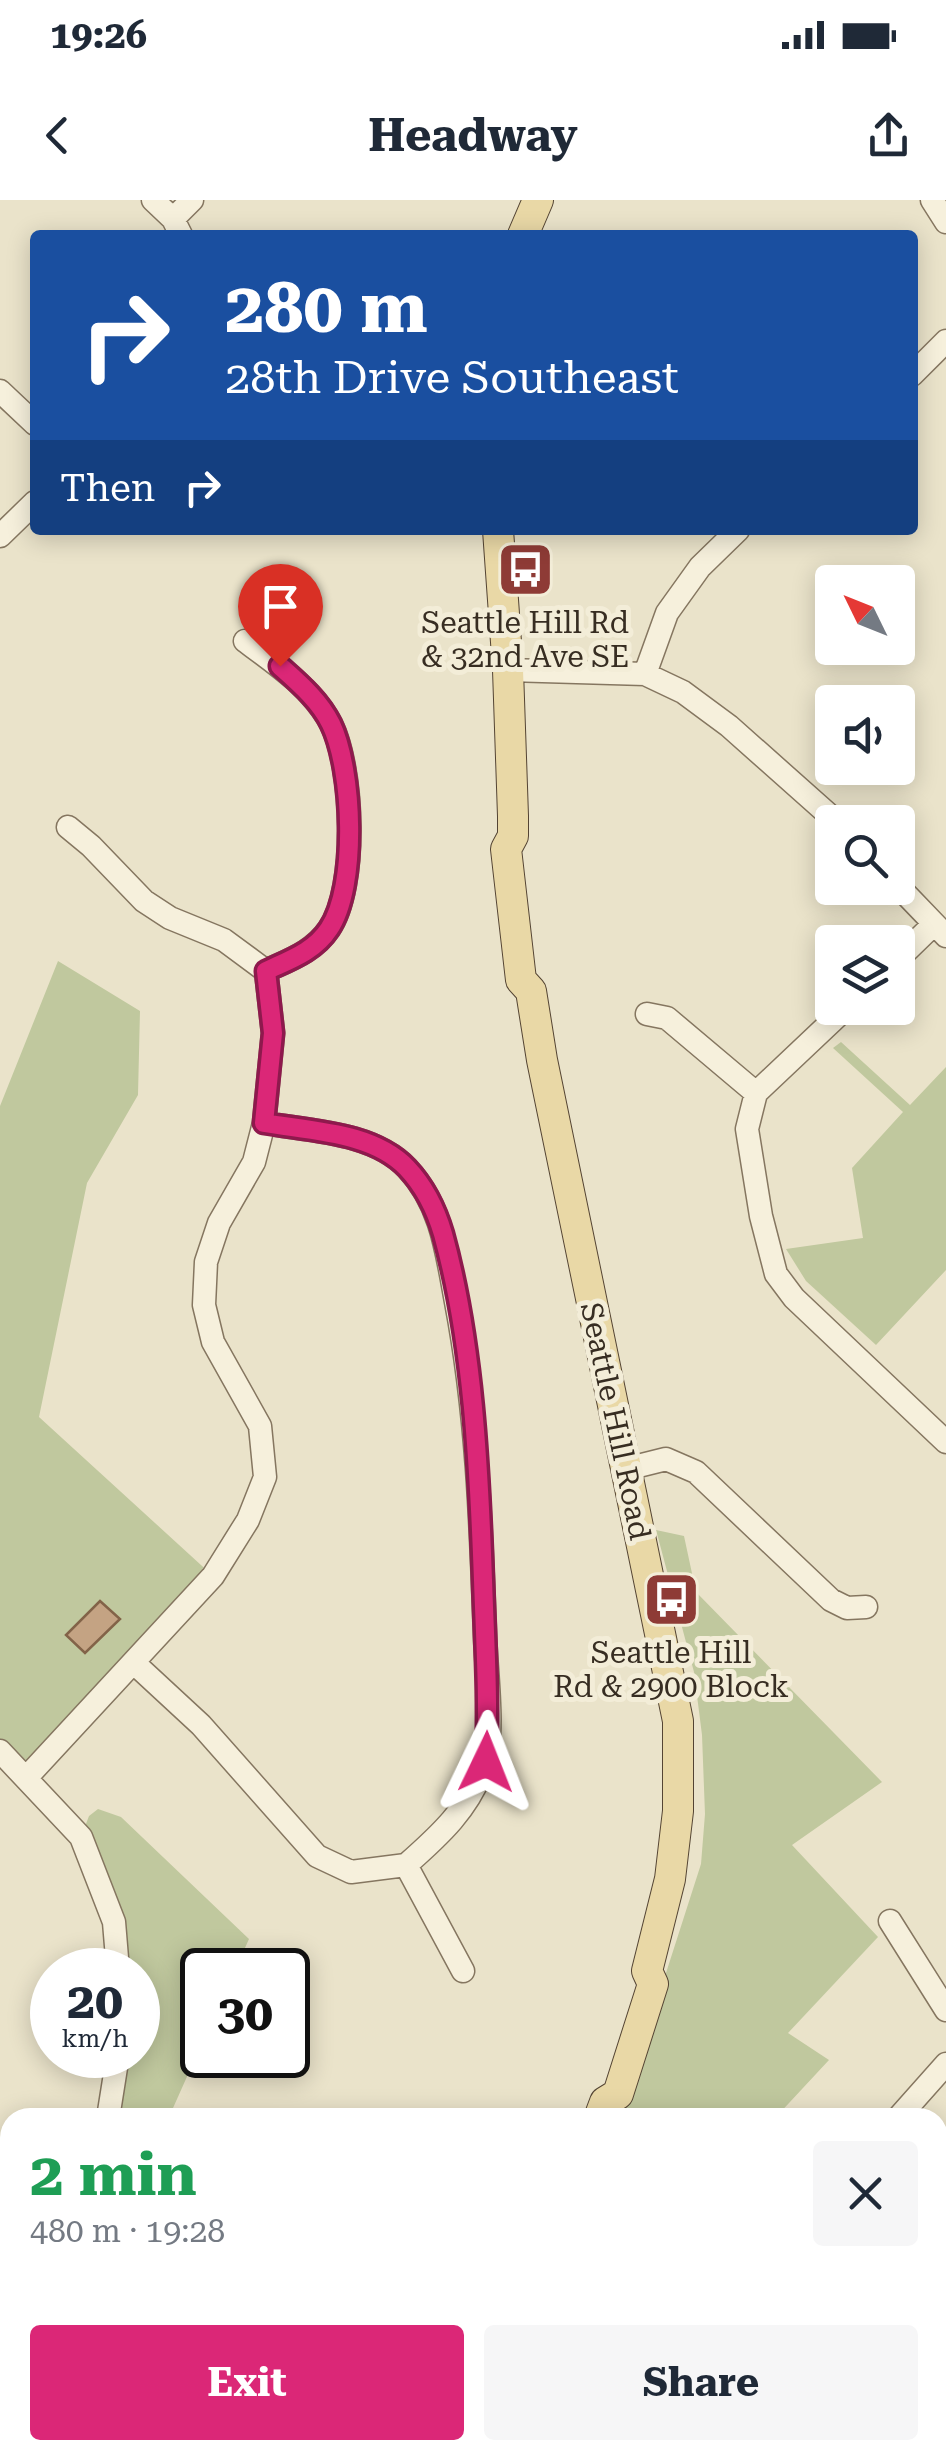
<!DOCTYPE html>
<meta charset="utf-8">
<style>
:root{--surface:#fff;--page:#f6f6f7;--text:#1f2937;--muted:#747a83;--accent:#db2777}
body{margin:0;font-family:"Roboto Serif",serif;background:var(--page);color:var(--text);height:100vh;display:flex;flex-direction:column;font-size:38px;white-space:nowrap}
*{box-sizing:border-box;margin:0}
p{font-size:32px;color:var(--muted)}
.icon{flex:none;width:55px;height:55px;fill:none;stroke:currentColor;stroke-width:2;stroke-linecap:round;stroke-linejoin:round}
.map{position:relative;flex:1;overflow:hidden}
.side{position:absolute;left:0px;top:1908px;width:948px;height:352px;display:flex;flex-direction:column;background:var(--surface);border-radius:30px 30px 0 0;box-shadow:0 5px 25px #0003}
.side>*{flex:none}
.hud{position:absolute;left:30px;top:30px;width:888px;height:305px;border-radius:10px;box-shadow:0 5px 25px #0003;background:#1a4fa0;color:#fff;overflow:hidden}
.needle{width:65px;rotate:313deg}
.fabs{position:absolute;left:815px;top:365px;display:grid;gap:20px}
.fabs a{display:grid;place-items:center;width:100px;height:100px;border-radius:10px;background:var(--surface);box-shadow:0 5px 25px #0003;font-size:50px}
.speed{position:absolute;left:30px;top:1748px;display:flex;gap:20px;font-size:50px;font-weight:700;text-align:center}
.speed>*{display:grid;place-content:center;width:130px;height:130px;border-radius:50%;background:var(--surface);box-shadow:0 5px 25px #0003;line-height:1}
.speed small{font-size:25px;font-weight:400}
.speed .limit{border:5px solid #111;border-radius:15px;background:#fff;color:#111}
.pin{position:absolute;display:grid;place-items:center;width:85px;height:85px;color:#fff;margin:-102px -42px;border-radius:50% 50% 50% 0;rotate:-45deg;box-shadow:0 0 10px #0007}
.pin .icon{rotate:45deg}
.me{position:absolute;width:110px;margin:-55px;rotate:2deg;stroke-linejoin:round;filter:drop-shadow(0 0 8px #0008)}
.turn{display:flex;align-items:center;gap:35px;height:210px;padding:0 30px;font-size:45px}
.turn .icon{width:130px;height:130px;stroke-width:2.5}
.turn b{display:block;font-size:70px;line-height:85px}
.then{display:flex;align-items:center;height:95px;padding:0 30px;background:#0003;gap:20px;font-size:38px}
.round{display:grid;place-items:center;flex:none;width:105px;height:105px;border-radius:10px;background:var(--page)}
.headline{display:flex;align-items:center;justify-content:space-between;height:170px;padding:0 30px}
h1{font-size:60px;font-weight:700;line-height:75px;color:#1e9e55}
.primary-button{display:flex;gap:20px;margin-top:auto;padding:20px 30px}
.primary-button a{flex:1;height:115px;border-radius:10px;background:var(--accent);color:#fff;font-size:40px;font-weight:700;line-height:115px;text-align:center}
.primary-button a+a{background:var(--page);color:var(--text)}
.status{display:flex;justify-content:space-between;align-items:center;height:70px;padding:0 50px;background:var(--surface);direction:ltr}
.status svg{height:28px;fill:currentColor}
header{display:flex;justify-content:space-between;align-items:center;height:130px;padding:0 30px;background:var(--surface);font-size:45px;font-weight:700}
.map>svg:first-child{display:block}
</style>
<div class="status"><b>19:26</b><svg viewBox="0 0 49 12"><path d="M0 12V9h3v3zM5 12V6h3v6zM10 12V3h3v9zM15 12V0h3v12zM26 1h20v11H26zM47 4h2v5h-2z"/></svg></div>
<header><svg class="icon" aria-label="back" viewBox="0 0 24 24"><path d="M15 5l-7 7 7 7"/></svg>Headway<svg class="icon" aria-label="share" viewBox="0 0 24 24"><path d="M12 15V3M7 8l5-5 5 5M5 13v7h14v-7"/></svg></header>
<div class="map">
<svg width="946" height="2258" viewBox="0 0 946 2258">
<rect width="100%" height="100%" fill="#eae3ca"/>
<path fill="#c0c89e" d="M58,761l82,50 -2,84 -51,88 -48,234 174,159 -186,201 -27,-26v-645z
M841,842l69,63 36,-38v203l-70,75 -70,-64 -20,-32 77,-11 -11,-70 51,-56 -70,-64z
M656,1330l28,6 12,56 186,190 -90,63 86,92 -90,96 41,27 -53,57 -144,1 -10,-8 79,-246 4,-50 -3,-79 -8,-63z
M98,1609l23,8 128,122 -14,31h-33v73l-33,74h-61l10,-62h20v-85h-20l-37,-133 8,-21z"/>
<path fill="#c4a383" stroke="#826348" stroke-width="2.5" d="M100,1401l20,18 -35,34 -19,-18z"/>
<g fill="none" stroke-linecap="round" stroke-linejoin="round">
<defs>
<path id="minor" d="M153,0l20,19 8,16
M932,0l14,22
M173,19l19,-19
M912,175l34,-34
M0,191l35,33
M0,336l35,-34
M245,441c31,23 64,45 84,79 25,43 29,168 0,209 -16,23 -40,31 -63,42
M508,470l137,4 38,18 46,34 108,96
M645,474l22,-61 33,-46 38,-37
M68,627l23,19 53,55 26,17 54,22 42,31
M898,686l48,50
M898,759l35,-34
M846,808l-90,85 -9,36 14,87 15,58 18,24 152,144
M647,814l20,4 89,75
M264,923c46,8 109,9 143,45 35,37 40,86 49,134 21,110 25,221 29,334 1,33 10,99 -1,129 -14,43 -45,71 -78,100
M626,1269l40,-10 30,13 135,128 16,8 19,-1
M134,1463l67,62 116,131 34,16 55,-7 57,106
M0,1551l81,86 33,85 4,48
M27,1577l186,-201 35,-56 17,-43 -5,-51 -47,-84 -9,-37 2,-43 13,-39 35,-61 10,-39 9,-90 -7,-62
M890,1721l56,89
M108,1918l10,-63
M898,1918l48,-54
M938,2220l8,2
M308,2250l12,8
M649,2250l2,8
M42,2258l3,-8
M219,2258l8,-8"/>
<path id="major" d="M523,35l15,-35
M498,330l10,140 5,146v20l-7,13 15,131 10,11 11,69 136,661v90l-8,68 -23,92 6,13 -35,110 -13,8 -6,16
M537,2250l1,8"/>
</defs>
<use href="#minor" stroke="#857660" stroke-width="25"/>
<use href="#major" stroke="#544433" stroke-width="32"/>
<use href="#minor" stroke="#f6f0dc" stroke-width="22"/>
<use href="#major" stroke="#e9d8a6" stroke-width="30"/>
</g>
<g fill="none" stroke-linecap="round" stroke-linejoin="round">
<defs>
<path id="route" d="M280,466c19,17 40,35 51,58 22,46 27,162 -2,205 -15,23 -40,31 -63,42l7,62 -9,90c46,8 109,9 143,45 17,18 29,42 36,66 30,108 36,233 40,346 2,60 6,121 3,182"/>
</defs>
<use href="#route" stroke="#8e194d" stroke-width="25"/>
<use href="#route" stroke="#db2777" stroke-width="18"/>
</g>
<defs>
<symbol id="bus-square" viewBox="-11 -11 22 22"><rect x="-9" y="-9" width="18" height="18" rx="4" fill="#8e3b36" stroke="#f3edd8"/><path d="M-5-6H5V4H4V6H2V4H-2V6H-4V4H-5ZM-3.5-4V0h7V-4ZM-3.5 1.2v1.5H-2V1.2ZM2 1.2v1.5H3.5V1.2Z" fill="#fff"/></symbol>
</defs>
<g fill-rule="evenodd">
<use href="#bus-square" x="494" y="338" width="63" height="63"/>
<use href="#bus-square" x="640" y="1368" width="63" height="63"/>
</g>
<g text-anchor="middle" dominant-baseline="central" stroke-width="10" stroke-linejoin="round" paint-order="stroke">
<g font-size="30" fill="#372d22" stroke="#f3edd8">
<text x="525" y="422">Seattle Hill Rd<tspan x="525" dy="34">&amp; 32nd Ave SE</tspan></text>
<text x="671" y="1452">Seattle Hill<tspan x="671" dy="34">Rd &amp; 2900 Block</tspan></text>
</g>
<g font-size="30" fill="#372d22" stroke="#f3edd8">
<text transform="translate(616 1221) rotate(78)">Seattle Hill Road</text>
</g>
</g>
</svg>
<div class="fabs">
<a><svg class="needle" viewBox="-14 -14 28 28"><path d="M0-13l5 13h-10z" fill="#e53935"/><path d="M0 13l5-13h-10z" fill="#747a83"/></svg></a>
<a><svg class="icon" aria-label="sound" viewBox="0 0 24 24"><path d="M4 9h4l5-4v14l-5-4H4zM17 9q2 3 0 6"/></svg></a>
<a><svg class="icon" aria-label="search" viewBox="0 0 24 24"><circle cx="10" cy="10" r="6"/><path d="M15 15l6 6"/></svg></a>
<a><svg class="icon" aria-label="layers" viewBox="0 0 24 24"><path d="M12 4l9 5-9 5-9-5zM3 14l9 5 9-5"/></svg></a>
</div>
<div class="speed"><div>20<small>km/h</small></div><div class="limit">30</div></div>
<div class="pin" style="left:280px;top:466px;background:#d93025"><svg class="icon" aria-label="arrive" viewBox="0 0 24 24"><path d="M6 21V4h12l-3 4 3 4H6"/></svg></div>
<svg class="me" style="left:486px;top:1562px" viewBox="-20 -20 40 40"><path d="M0-17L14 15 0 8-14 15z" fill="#db2777" stroke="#fff" stroke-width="4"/></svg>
<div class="hud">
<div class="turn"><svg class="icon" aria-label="right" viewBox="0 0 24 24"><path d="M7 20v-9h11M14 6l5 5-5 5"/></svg><div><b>280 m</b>28th Drive Southeast</div></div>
<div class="then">Then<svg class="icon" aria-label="right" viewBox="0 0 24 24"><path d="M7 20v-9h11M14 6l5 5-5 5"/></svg></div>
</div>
<section class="side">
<div class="headline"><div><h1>2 min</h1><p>480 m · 19:28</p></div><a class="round"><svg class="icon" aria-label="close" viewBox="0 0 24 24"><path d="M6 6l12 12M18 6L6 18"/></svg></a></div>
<div class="primary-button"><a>Exit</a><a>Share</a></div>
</section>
</div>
